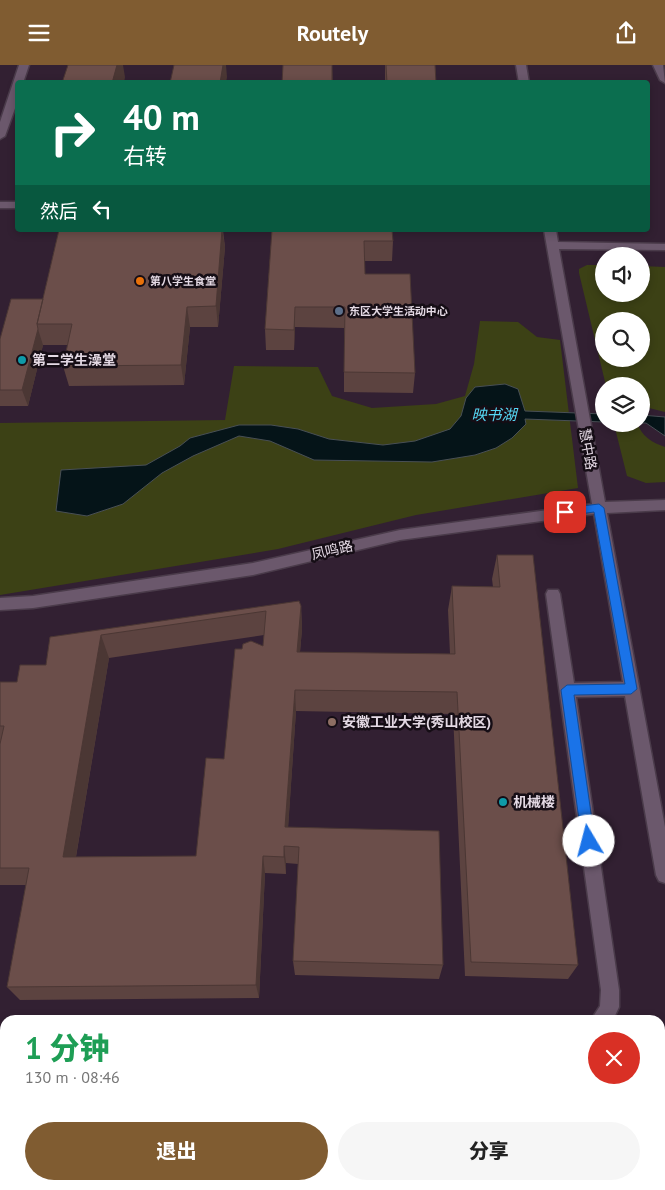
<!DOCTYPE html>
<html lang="zh">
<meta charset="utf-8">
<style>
:root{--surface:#fff;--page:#f6f6f6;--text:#222;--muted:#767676;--accent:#805c31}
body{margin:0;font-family:"PT Sans","Noto Sans SC",sans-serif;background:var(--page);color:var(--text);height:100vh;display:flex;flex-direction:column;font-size:19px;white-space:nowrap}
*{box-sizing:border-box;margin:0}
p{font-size:16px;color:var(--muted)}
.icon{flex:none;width:28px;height:28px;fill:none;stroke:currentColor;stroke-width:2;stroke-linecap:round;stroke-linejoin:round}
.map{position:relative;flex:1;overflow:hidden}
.sheet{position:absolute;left:0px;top:950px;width:665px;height:175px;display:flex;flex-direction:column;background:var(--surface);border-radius:15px 15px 0 0;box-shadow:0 2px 8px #0003}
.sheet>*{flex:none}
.guide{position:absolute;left:15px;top:15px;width:635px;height:152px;border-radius:5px;box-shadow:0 2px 8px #0003;background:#0b6e4f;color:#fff;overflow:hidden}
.fabs{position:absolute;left:595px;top:182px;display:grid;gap:10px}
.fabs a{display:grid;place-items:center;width:55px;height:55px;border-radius:50%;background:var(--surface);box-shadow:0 2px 8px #0003;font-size:25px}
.pin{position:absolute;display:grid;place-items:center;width:42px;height:42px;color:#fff;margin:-21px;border-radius:10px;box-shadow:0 2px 8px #0006}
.me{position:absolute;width:55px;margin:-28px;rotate:352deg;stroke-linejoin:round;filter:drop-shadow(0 0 4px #0008)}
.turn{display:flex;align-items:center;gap:18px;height:105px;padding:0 25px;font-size:22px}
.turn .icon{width:65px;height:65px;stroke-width:2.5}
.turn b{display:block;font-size:35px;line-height:42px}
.then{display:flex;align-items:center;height:48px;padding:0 25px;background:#0003;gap:10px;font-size:19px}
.round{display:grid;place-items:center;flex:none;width:52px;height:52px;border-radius:26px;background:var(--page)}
.head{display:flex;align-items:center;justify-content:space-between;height:85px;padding:0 25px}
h1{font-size:30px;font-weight:800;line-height:38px;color:#1e9e55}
.action{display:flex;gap:10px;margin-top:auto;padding:10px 25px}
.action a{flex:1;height:58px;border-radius:30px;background:var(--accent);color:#fff;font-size:20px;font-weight:800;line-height:58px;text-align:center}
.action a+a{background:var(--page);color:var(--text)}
header{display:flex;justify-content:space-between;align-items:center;height:65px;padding:0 25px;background:var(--accent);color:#fff;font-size:22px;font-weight:800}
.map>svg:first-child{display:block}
</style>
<header><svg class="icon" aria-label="menu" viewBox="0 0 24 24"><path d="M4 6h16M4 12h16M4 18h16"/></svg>Routely<svg class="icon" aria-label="share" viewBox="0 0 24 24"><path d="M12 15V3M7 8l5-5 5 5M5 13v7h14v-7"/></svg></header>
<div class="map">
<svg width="665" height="1125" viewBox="0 0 665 1125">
<rect width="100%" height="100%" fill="#322032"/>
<path fill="#3c4115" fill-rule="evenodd" d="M587,200h17v29h37v-28l24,1v145l-24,-6v-20h-35l-27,-113v-4zM604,256h37v38h-37z
M480,256l38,1 19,15 23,3 18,148 -162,27 -138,34 -278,46v-172l225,-3 9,-54 84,1 14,29 40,12 64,-4 29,-8 9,-32z
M614,359h24c3,12 15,19 27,23v35l-19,1 -19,-7z"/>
<path fill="#051418" stroke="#484f55" d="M505,319l13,5 7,22 79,3v8l-79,-3 1,5 -14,14 -16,10 -21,7 -43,7 -118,-2 -44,-19 -31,-5 -46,20 -31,17 -39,31 -36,12 -31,-5 5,-41 85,-5 34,-19 10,-8 49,-13h32l27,4 31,10 54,6 32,-4 35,-12 11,-13 5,-18 9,-11z
M641,350l24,2v19l-19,-13h-5z"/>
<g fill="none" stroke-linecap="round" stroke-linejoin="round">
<defs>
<path id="minor" d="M19,0h10l-6,18h-5v17l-13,36 -5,3v-17z
M516,0h10l3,18h-10z
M653,0h10l2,18 -5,-3z
M0,137h18v6h-18z
M544,165h12l2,12 107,2v6l-106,-1 46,253 60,-2v10l-58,3 58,314v56l-6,-2 -3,-6 -31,-179 -49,1 43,293v17l-6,13h-22l9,-14 1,-16 -55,-396 2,-4h10l2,4 14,89 49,-1 -29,-168 -194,26 -147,35 -220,33 -33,2v-12l33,-2 220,-33 147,-33 192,-26z
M0,1008h5v20h-5z"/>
<path id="primary" d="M660,1041h5v20h-5z
M665,1108v17h-68l2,-5h61v-11z
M22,1120h61l-2,5h-61z"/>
</defs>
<use href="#minor" stroke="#4a3b4a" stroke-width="3"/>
<use href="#primary" stroke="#4a3b4a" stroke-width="3"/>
<use href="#minor" fill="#6b586c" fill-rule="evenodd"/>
<use href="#primary" fill="#8d7949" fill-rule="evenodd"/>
</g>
<path fill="#5c4340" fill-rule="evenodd" d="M385,0h50l1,18h-51z
M59,165h164l2,17 -7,80h-28l-6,58 -115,1 -6,-20 5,-21h-25l-15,61h-28v-67l43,-40z
M272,165l121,11 -1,20h-28l1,13 50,99 -2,20 -69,-1v-64l-49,-1 -1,23h-28l-1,-21z
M497,490l81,410 -10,14 -103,-3 -12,-262 -157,-3 -8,116 155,138 -4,14 -144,-4 -2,-14 5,-97 -12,-1v11l-21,-1 -6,125 -239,2 -13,-13 19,-102h-26v-203h17l29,-17 4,-28 251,-31 1,23 -2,23 150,2 -2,-44 4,-24 41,1 -1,-8zM264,570l-1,11 -21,3 -18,110 -28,97 -120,1 33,-199z"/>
<path fill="#4b3734" d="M117,0h6l2,12 -1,6h-12z
M223,0h3l1,12 -1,6h-6z
M332,0l1,18h-1z
M222,165l3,17 -7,80 -2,-21z
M187,242l3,20 -6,58 -3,-20z
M295,242v20l-1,23v-20z
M38,264l5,16 -15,61 -6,-16z
M301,541l1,23 -4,45 -1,-22z
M101,570l8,23 -36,216 -10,-17z
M295,625l1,21 -9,134 -2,-18z
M284,781l2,17v11l-2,-17z
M263,791l2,17 -6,125 -3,-13z"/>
<path fill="#6b4e4a" stroke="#4b3734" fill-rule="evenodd" d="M68,0h49l-5,18h-50z
M174,0h49l-3,18h-50z
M283,0h49v18h-50z
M386,0h49l1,18h-49z
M59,165h163l-6,76 -29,1 -6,58 -118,1 9,-42h-35z
M272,165h120l1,11h-29l1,33h45l5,99 -71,-1 1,-65h-50l-1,23 -29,-1z
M11,234h32l-6,25 1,5 -16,61h-22v-51z
M497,490h36l45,410 -107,-3 -14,-270 -162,-2 -10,137 154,4 4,134 -150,-4 6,-114 -15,-1v11l-21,-1 -7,129 -249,2 22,-119h-29v-124l4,-18h-4v-44h17l3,-17h26l4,-28 249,-36 2,5 -4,46 158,2 -3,-68 48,1zM266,546l-3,35 -12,-5 -8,3 -1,5h-7l-11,110 -18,-1 -10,98 -133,1 38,-222z"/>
<path fill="#1a73e8" stroke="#114b97" d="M599,439l5,4 33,181 -6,5 -57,1 21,146 -2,4 -4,2 -5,-2 -2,-4 -21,-151 6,-5 58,-1 -31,-172 -29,4 -5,-4 5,-4z"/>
<circle fill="#e8710a" stroke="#150d15" stroke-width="2" cx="140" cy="216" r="5"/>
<circle fill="#5c6f8a" stroke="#150d15" stroke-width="2" cx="339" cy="246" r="5"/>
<g fill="#0f9aa8" stroke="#150d15" stroke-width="2">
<circle cx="22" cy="295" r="5"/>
<circle cx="503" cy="737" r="5"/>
</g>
<circle fill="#8d6e63" stroke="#150d15" stroke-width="2" cx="332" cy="657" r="5"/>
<g text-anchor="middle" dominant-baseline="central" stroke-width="5" stroke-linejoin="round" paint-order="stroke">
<g font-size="11" font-weight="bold" fill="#e4d9e4" stroke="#150d15" text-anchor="start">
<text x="150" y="216">第八学生食堂</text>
<text x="349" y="246">东区大学生活动中心</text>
</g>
<g font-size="14" font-weight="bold" fill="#e4d9e4" stroke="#150d15" text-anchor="start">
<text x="32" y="295">第二学生澡堂</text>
<text x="342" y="657">安徽工业大学(秀山校区)</text>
<text x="513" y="737">机械楼</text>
</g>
<g font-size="14" fill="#e4d9e4" stroke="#150d15">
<text transform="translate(588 384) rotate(80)">慧中路</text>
<text transform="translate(332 485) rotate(-13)">凤鸣路</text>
</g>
<g font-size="15" font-style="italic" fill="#55d7f4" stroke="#150d15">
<text x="494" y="349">映书湖</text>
</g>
</g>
</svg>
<div class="fabs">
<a><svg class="icon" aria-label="sound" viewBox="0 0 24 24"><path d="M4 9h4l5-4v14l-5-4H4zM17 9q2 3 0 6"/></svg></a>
<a><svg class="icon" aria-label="search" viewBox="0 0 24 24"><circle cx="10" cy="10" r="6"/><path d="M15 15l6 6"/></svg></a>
<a><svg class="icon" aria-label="layers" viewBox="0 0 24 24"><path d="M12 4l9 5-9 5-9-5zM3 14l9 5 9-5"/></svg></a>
</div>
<div class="pin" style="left:565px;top:447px;background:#d93025"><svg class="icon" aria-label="arrive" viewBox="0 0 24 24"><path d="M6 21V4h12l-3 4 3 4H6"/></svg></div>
<svg class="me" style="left:589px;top:776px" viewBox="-20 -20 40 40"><circle r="19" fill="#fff"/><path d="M0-13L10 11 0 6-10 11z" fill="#1a73e8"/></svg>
<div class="guide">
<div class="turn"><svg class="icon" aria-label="right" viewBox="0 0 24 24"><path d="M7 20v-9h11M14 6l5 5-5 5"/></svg><div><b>40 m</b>右转</div></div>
<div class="then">然后<svg class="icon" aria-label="left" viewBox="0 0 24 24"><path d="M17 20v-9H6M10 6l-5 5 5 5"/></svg></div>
</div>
<section class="sheet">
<div class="head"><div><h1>1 分钟</h1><p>130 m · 08:46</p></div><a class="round" style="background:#d93025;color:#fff"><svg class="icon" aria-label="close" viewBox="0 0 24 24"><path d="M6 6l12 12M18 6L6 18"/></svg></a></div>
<div class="action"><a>退出</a><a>分享</a></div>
</section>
</div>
